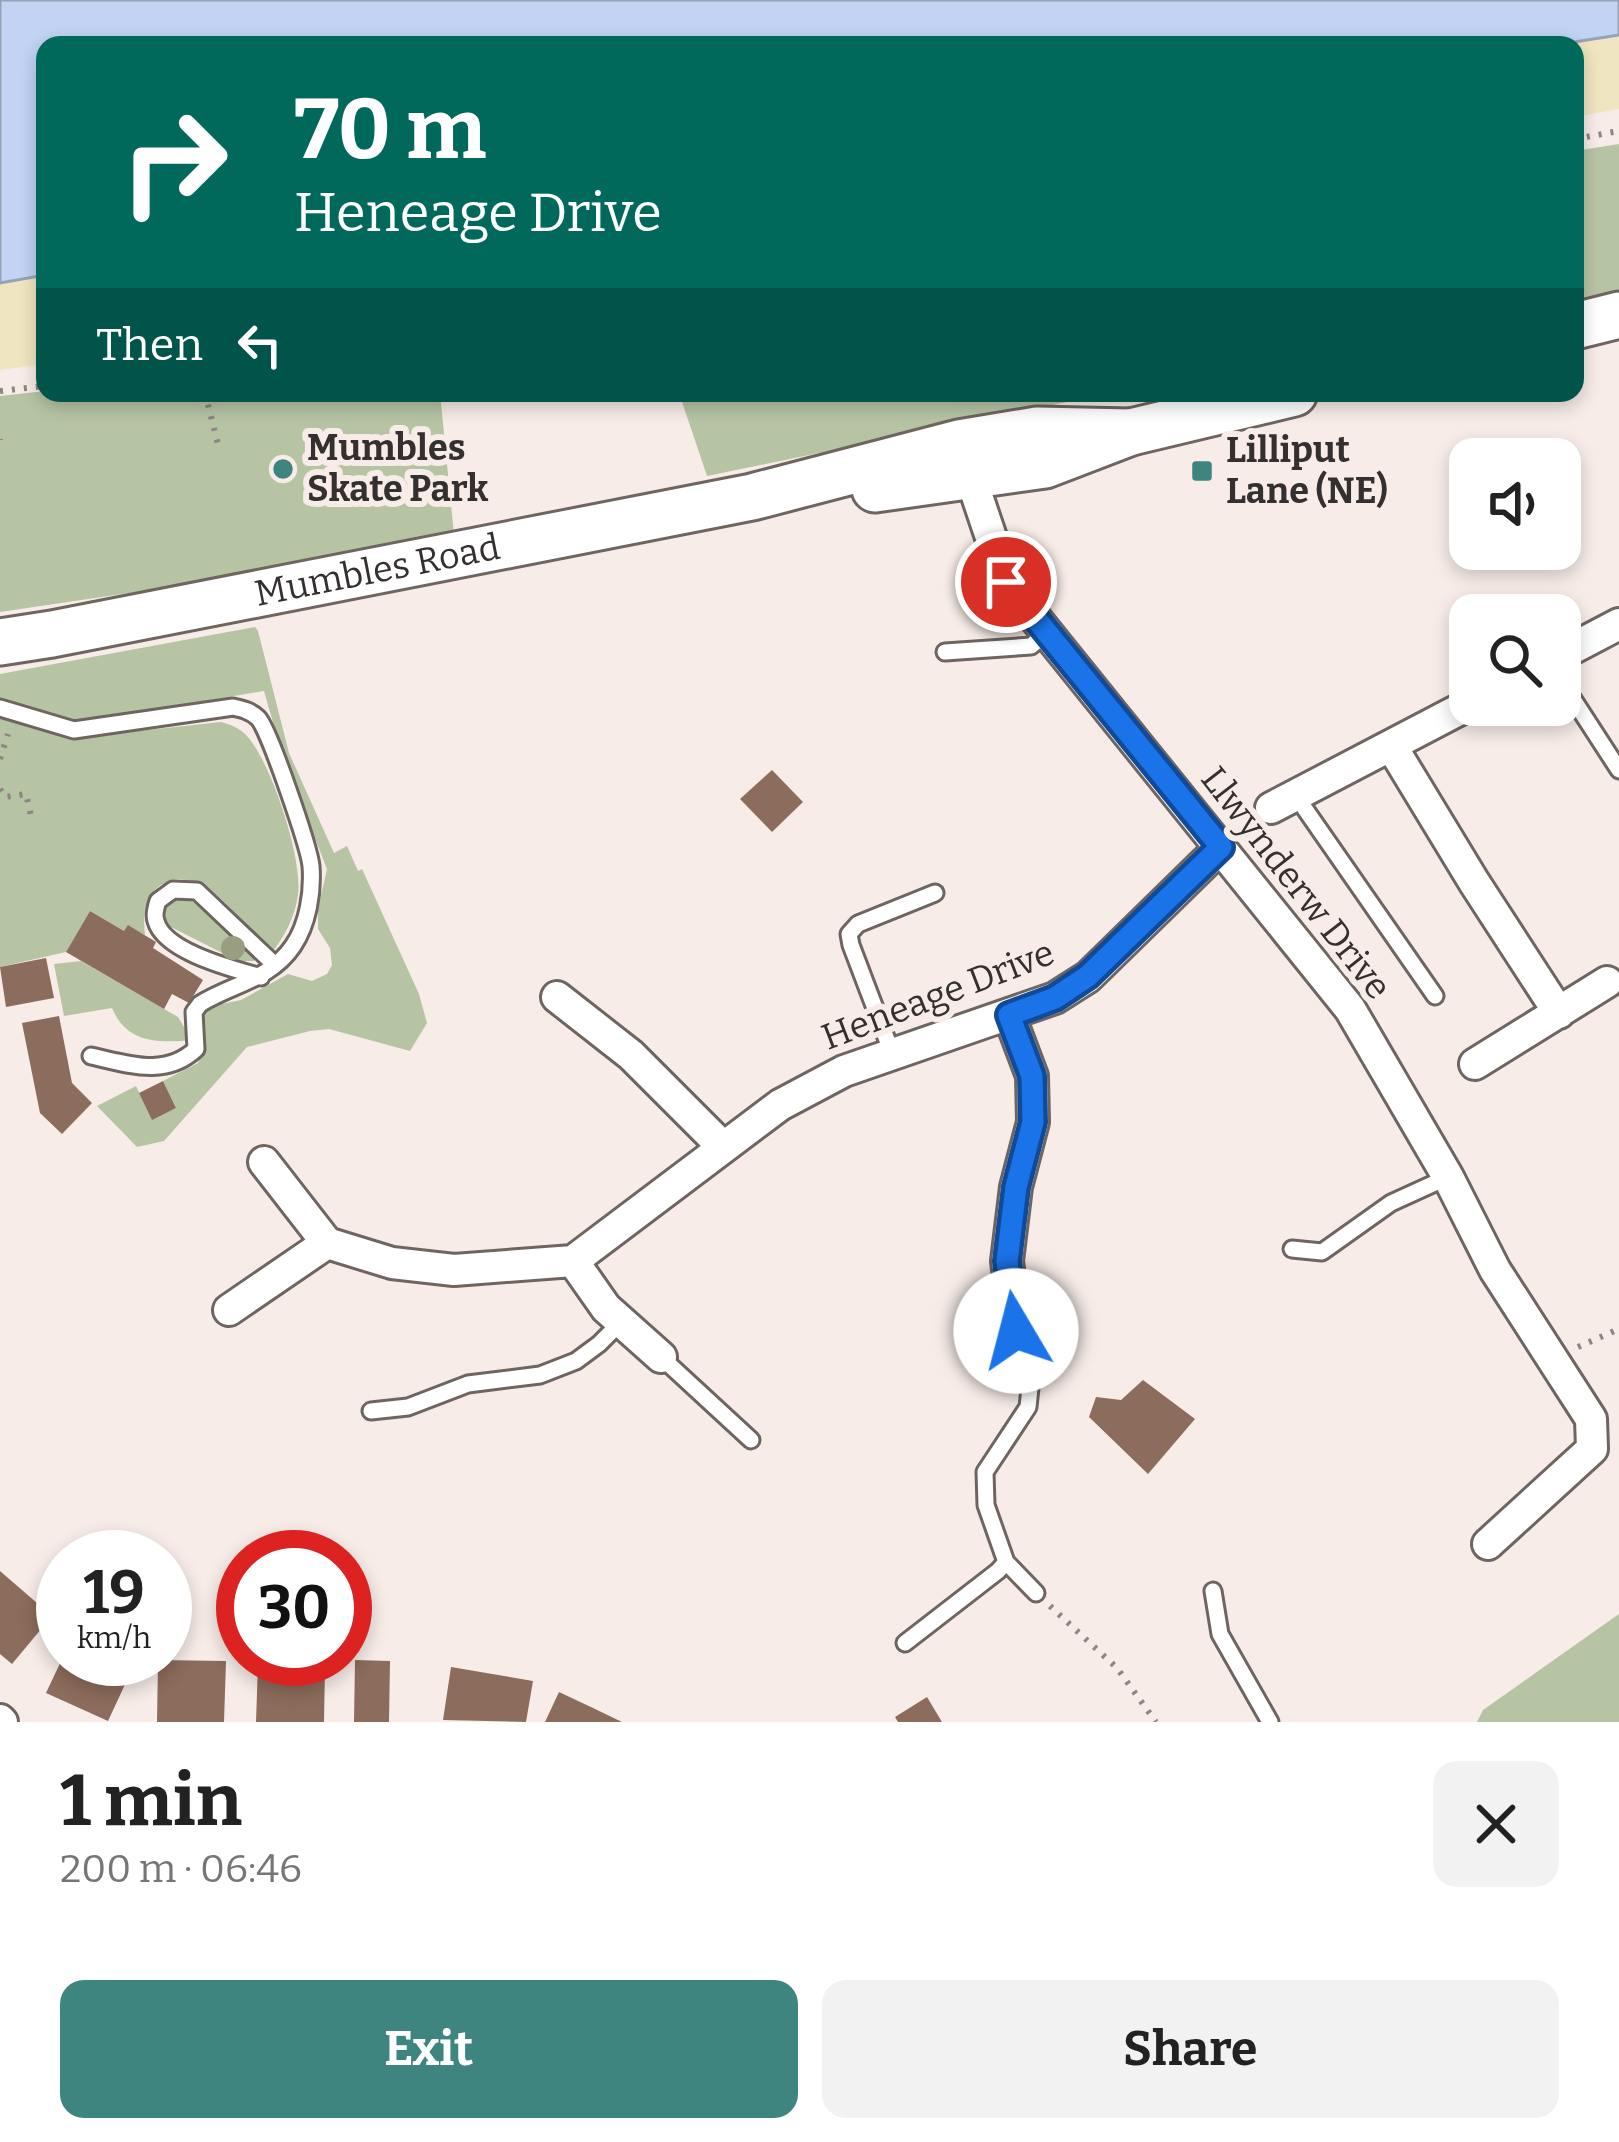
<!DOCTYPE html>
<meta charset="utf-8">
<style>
:root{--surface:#fff;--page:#f2f2f2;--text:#222;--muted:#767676;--accent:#3e857f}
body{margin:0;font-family:Bitter,serif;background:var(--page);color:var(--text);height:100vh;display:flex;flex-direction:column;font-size:45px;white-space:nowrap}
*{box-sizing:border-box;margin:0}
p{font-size:39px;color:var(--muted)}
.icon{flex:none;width:66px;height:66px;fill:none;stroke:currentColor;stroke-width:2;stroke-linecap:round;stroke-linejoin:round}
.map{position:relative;height:1722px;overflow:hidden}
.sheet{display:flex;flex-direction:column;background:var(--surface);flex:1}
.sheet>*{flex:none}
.top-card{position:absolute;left:36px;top:36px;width:1548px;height:366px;border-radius:24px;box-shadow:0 6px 18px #0003;background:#00695c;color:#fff;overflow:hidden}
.tools{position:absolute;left:1449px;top:438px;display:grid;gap:24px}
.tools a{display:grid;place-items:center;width:132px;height:132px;border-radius:24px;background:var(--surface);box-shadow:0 6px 18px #0003;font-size:60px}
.speed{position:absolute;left:36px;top:1530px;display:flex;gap:24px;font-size:60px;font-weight:700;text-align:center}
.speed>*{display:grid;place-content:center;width:156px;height:156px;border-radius:50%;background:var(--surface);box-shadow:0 6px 18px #0003;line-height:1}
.speed small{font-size:30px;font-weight:400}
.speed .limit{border:18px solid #d22;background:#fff;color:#111}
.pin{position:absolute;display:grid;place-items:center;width:102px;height:102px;color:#fff;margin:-51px;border:6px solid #fff;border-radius:50%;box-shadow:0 3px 12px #0007}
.me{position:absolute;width:132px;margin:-66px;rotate:352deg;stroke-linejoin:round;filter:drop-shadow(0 0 9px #0008)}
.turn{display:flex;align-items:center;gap:42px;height:252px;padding:0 60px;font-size:54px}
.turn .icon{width:156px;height:156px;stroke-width:2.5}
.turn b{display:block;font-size:84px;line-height:102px}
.then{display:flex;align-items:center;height:114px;padding:0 60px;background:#0003;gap:24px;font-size:45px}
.round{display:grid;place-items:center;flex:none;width:126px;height:126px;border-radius:24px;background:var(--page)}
.summary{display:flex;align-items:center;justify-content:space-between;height:204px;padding:0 60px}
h1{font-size:72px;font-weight:700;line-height:90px}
.primary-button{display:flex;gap:24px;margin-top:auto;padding:24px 60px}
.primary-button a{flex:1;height:138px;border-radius:24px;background:var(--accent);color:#fff;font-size:48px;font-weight:700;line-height:138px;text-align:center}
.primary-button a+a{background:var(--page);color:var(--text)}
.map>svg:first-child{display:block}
</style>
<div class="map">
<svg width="1619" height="1722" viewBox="0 0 1619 1722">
<rect width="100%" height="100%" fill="#f7ece7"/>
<path fill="#b7c4a4" d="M1619,144v148l-44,12v-153z
M45,391l395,2 15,152 -455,67v-216z
M679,393h432l-404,83z
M255,627l3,4 31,122 45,100 13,-7 11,25 4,-2 57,125 8,29 -17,28 -81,-22 -19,2 -63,16 -83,94 -27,6 -40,-41 39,-20 16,33 24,-11 -13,-27 35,-18 4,-10 -2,-23 7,-23 34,-7 47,-26 24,7 15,-7 5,-9 -2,-17 -12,-19v-20l9,-40 -45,-115 -18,-63 -189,32 -75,-22v-27z
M0,716l74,22 147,-16c10,3 17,5 25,13 25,26 57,124 52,160 -3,22 -14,43 -28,60 -22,-26 -69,-96 -109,-70 -18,12 -18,30 -16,50l-17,-9 -4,5 -34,-20 -24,41 -66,15z
M181,897l9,1 66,52 1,7 -3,4h-16l-69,-35 -7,-14 5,-9z
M81,961l97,56 14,23c-33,3 -65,4 -80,-32l-48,8 -10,-52z
M1619,1614v108h-142l6,-12z"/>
<path fill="#efe5c0" d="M1619,35v74l-44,8v-72h-20z
M45,275v89l-45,6v-87z"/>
<path fill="#c2d3f3" stroke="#97a2b8" stroke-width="3" d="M0,0h1619v35l-64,10h-1510v230l-45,8z"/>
<path fill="#8c6c5c" d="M772,770l31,32 -31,30 -32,-33z
M90,911l34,20 4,-6 28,17 -3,6 50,32 -14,23 -17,-9 -8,15 -98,-57z
M46,958l8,40 -48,9 -6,-40z
M59,1016l13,67 20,20 -30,31 -22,-21 -18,-90z
M163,1081l13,27 -24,12 -13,-27z
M1143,1380l52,39 -47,55 -59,-57 7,-20 25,3z
M0,1571l52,45 -40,48 -12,-10z
M62,1659h63l10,4 -27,58 -62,-28z
M158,1660l68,1 -2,61h-67z
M355,1660l35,1 -1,61h-35z
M258,1664l67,2 -1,56h-68z
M451,1667l82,14 -7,41 -83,-2z
M559,1692l34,16 29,14h-77z
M927,1697l15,25h-44l-3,-5z"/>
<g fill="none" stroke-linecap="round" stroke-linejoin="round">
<defs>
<path id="service" d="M945,652l86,-6 15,-13
M1560,679l59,91
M0,708l74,22 159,-23c9,2 18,4 25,11 11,11 51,129 53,148 2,26 -3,58 -18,80 -23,34 -61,38 -93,58l-6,8 2,37c-31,29 -68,15 -105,7
M1296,796l139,200
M261,977c-27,-8 -97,-25 -105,-56 -2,-5 0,-14 2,-20l15,-11 24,1 78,74
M892,1053l-41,-108 -2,-11 9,-10 77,-31
M1292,1249l30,3 69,-49 57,-26
M661,1357l90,83
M371,1411l37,-4 60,-23 72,-9 36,-14 23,-17 22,-22
M1006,1562l30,31
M1213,1591l7,43 50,88
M905,1643l93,-72 8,-9 -20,-57 -1,-33 43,-65 4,-38 -16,-38"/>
<path id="minor" d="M965,460l41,122 344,427 98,168 47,93 96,149 1,30 -104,95
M1560,655l59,-31
M1392,747l82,135 85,131
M1271,808l199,-104
M557,997l74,58 92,92
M1009,1015l23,61 1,46 -17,65 -9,74 9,70
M1475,1064l132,-82
M264,1162l63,81
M573,1261l33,47 55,49
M229,1310l98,-67 65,20 62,7 119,-9 207,-156 64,-34 211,-73 33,-21 133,-130
M0,1720l2,2"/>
<g id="primary">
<path d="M1575,326l44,-11"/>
<path d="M875,489l170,-24 86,-33 163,-39"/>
<path id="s1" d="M0,642l52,-8 700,-137 207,-54 78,-13 94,2"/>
</g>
</defs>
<use href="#service" stroke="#6e6561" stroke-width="21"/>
<use href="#minor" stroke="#6e6561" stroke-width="36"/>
<use href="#primary" stroke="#6e6561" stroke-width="51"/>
<path stroke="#8c8582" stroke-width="6" stroke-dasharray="3 9" stroke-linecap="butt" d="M1575,139l44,-8
M0,391l45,-5
M205,393l13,51
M0,439v1
M0,759l8,-25
M0,789l5,8 21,-3 6,26
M1578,1347l41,-18
M1050,1606l67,62 39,54"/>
<use href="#service" stroke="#fff" stroke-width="15"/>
<use href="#minor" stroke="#fff" stroke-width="30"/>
<use href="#primary" stroke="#fff" stroke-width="45"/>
</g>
<circle fill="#999e81" cx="233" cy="948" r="12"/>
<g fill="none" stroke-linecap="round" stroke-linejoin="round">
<defs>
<path id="route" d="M1006,582l215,265 -133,129 -33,22 -46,17 23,61 1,46 -17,65 -9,74 9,70"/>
</defs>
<use href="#route" stroke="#114b97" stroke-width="30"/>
<use href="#route" stroke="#1a73e8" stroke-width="21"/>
</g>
<g fill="#3e857f" stroke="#f7ece7" stroke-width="4.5">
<circle cx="283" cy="469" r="12"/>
<rect x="1190" y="459" width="24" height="24" rx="6"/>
</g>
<g text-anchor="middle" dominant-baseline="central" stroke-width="12" stroke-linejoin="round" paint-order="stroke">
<g font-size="36" font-weight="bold" fill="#34302f" stroke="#f7ece7" text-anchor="start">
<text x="307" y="448">Mumbles<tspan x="307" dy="41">Skate Park</tspan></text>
<text x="1226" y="450">Lilliput<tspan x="1226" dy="41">Lane (NE)</tspan></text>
</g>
<g font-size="36" fill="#34302f" stroke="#f7ece7">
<text stroke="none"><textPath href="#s1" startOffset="384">Mumbles Road</textPath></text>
<text transform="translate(1296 883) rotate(52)">Llwynderw Drive</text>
<text transform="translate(938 995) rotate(-21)">Heneage Drive</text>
</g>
</g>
</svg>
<div class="tools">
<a><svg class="icon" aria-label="sound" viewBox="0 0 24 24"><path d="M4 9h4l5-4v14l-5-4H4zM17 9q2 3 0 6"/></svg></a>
<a><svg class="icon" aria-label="search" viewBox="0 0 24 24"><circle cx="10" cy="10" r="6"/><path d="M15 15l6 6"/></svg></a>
</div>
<div class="speed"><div>19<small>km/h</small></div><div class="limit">30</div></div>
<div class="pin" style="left:1006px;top:582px;background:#d93025"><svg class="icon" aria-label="arrive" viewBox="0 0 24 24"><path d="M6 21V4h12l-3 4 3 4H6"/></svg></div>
<svg class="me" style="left:1016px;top:1331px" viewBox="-20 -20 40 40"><circle r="19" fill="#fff"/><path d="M0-13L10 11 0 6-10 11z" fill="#1a73e8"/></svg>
<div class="top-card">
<div class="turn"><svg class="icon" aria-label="right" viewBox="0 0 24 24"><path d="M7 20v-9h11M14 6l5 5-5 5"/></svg><div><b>70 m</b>Heneage Drive</div></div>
<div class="then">Then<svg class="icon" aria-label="left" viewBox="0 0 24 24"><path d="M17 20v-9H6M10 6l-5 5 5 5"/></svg></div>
</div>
</div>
<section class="sheet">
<div class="summary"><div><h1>1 min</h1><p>200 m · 06:46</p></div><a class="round"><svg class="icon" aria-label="close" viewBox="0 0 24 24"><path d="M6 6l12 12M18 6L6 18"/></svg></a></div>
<div class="primary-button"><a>Exit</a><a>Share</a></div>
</section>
